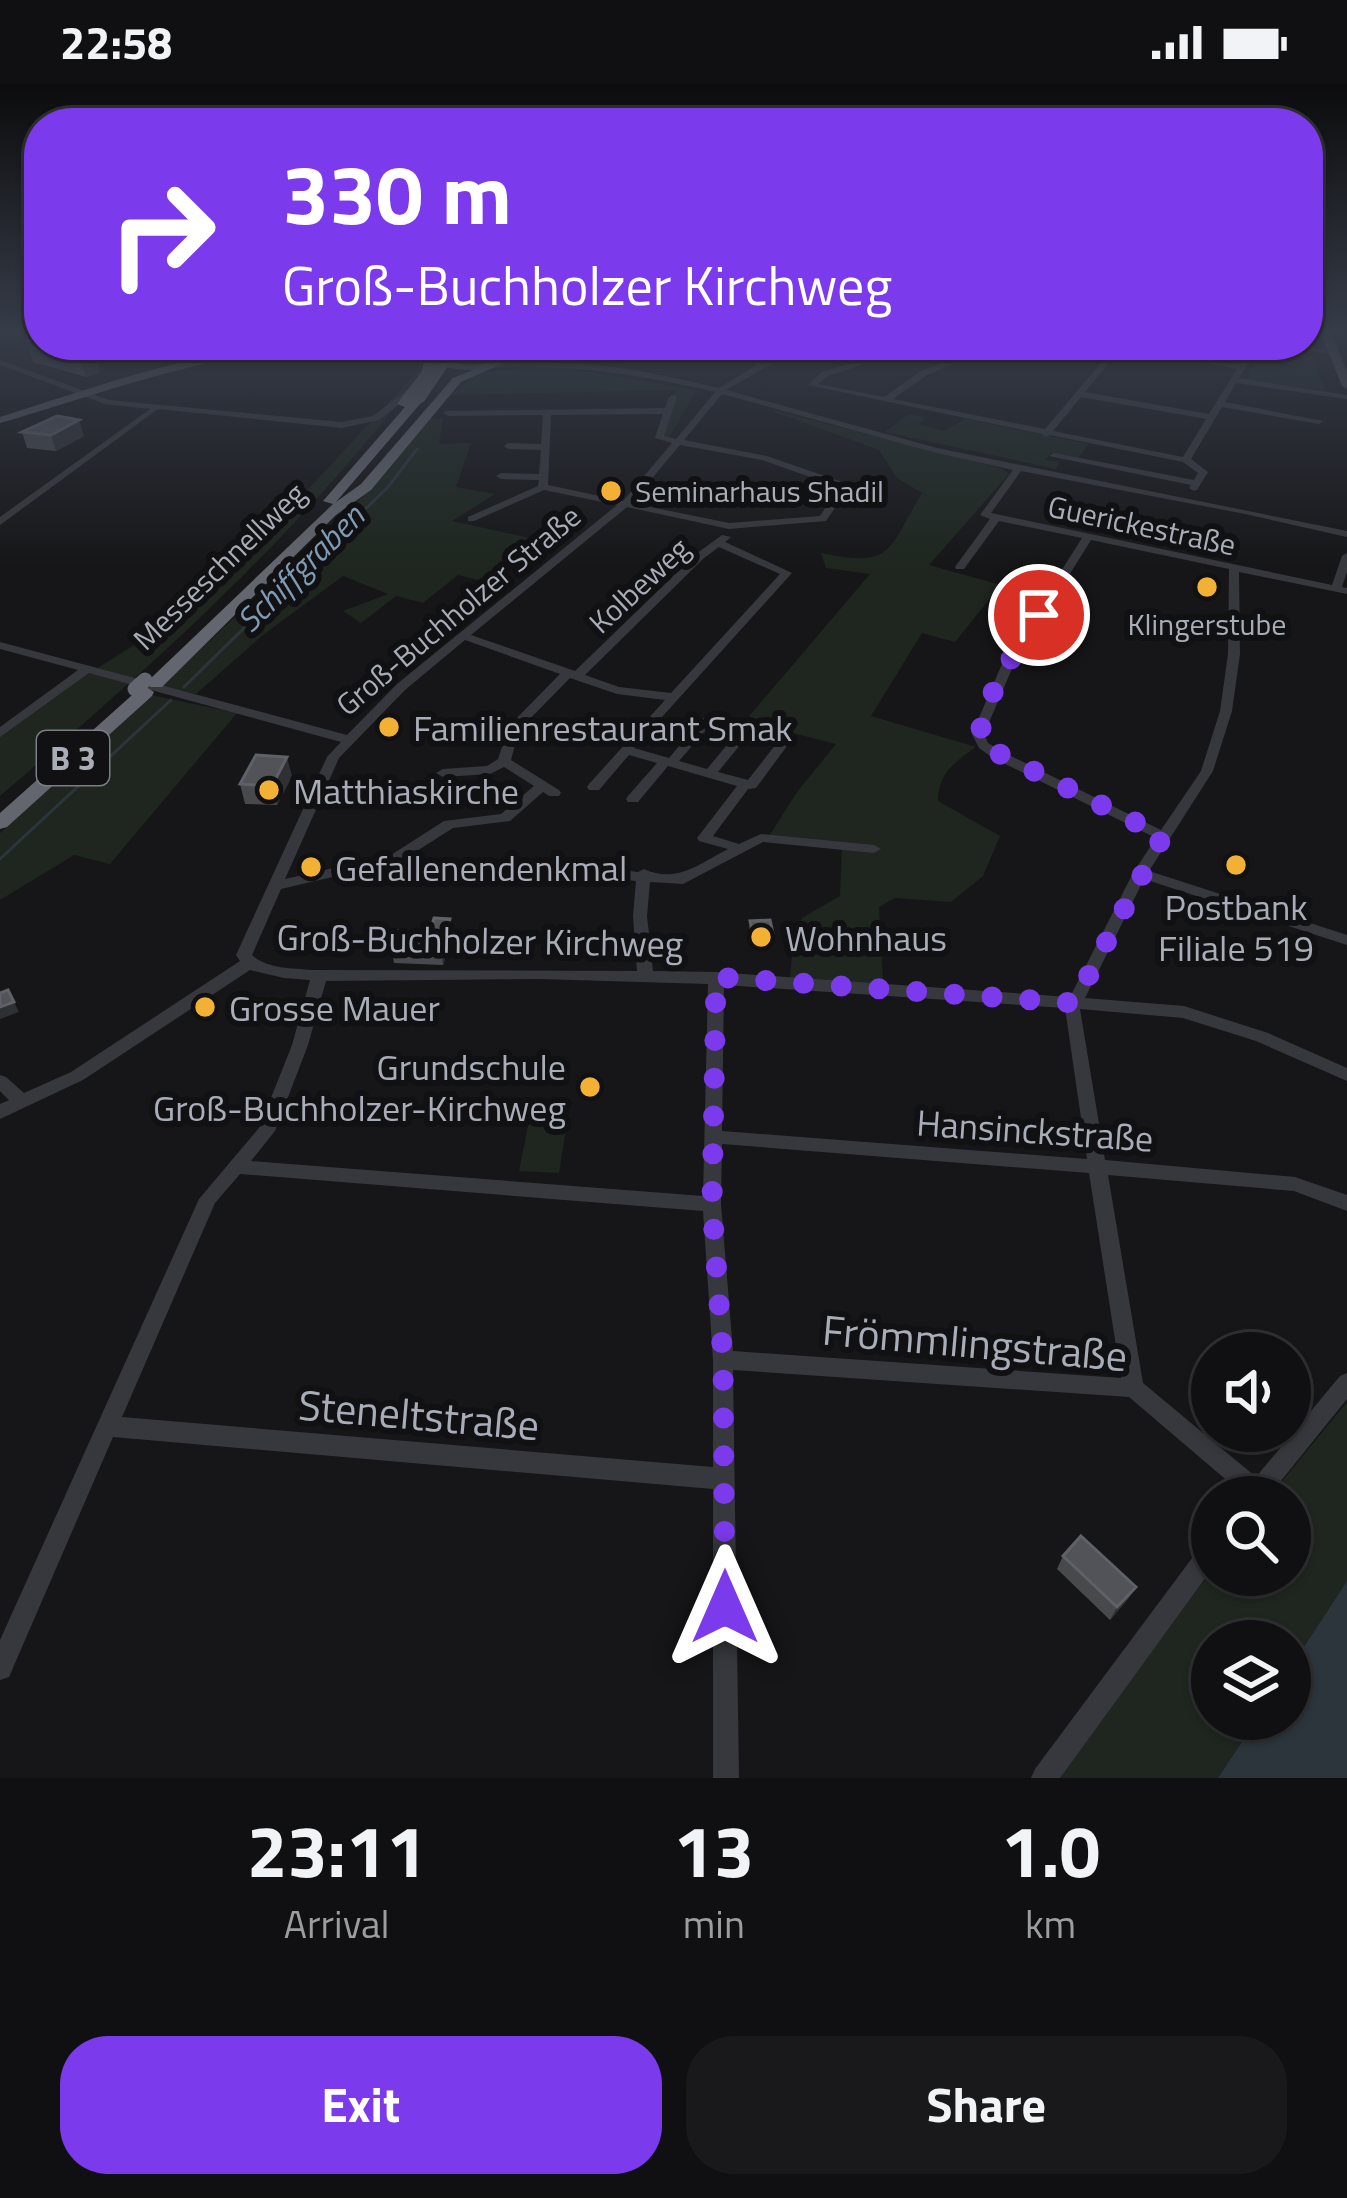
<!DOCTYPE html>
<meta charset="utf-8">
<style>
:root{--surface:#101012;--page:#19191b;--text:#f1f3f6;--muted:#9c9d9f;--line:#303032;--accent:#7c3aed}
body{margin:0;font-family:"Titillium Web",sans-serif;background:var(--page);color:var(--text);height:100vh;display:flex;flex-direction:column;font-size:45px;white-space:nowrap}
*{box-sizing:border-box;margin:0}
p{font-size:39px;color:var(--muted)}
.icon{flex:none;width:66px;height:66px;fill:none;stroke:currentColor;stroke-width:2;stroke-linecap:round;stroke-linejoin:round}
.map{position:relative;height:1694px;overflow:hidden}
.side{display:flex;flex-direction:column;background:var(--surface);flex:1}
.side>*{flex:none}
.banner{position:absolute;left:24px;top:24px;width:1299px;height:252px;border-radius:48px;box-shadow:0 3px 9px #0004,0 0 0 3px var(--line);background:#7c3aed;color:#fff;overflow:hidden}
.buttons{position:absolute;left:1191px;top:1248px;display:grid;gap:24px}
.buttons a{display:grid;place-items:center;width:120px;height:120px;border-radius:50%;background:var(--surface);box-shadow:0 3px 9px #0004,0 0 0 3px var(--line);font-size:60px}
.pin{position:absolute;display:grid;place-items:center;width:102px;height:102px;color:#fff;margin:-51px;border:6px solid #fff;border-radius:50%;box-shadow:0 3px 12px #0007}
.me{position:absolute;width:132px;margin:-66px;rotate:0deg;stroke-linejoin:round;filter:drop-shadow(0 0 9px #0008)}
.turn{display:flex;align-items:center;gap:42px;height:252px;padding:0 60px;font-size:54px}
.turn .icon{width:156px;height:156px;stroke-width:2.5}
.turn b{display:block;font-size:84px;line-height:102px}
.eta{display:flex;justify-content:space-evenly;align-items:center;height:204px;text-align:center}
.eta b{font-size:72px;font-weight:700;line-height:84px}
.cta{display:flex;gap:24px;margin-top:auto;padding:24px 60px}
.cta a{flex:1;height:138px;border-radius:48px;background:var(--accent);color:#fff;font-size:48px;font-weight:700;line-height:138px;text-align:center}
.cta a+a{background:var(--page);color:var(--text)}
.status{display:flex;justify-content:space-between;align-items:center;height:84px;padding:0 60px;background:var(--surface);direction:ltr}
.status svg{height:33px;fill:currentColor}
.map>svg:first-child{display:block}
</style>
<div class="status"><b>22:58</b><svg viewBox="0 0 49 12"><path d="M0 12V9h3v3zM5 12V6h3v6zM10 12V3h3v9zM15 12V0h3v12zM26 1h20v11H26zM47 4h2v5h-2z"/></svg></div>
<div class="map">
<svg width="1347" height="1694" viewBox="0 0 1347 1694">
<rect width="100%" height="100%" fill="#161618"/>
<path fill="#1e261f" d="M1261,262v4l52,6 13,35 -79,-11 13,-28 -4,-4z
M546,281l139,23 12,2 -29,49 -6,-3 14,-46 -226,5 28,-22z
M418,287h5c-122,162 -271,295 -423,425v-63l86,-64 7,2 84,-53 86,-80z
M764,324l237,60 8,6 -80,91 72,20 -46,57 -33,-9 -51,83 105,31c-21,15 -38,26 -38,54l62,35 -17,40 -32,26 -56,-4 -16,9 4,77 -93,-5 3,-35 7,-1 2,-25 38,-22 2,-48 -76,-7 31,-49 39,-48 -91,-23 125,-147 -44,-6 -5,-15c73,15 66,-2 101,-60l-25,-15 -18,-28z
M909,330l17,3 -7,7 25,7 21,-12 124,25 -11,14 -28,-5 -4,7 14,2 -4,7 -171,-37z
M431,334l12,1 -4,25 32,-1 -15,44 39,7 -43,27 82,18 -52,42 -24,-6 -35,28 -27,-7 -35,27 -18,-12 45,-17 -45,-18 -80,59 -67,59 -35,-8 210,-197z
M151,611l86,18 -127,151 -36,-9 -74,45v-67z
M529,1037l38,2 -8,50 -40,-2z
M1347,1318v179l-57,87v-27h-78v78h45l-39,59h-160l154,-208v5h78v-78h-21z"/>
<path fill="#2c353c" d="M1347,1497v197h-129l39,-59h33v-51z"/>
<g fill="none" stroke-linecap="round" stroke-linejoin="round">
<path stroke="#2c353c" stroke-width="3" d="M160,265l23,-4
M184,603l204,-200 29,-38
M0,775l171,-159"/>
<path fill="#37383d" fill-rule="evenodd" d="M509,261h11l31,12 -7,2z
M711,261h11l41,17 53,-17h12l-62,22 -40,23 211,58 410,83v6l-102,-23 -224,-43 -30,42 341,72 10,-29 5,-3v19l-5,15 5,1v6l-108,-22 1,82 -8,57 -19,60 -64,100 198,64v10l-203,-66 -59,119 99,8 84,27 79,35v13l-91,-40 -73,-23 -103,-9 25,151 190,17 52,18v16l-53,-20 -186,-16 35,208 113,94 84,-101 7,-3v26l-79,98h-25l1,-2 -115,-98 -396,-27 6,408h-26v-289l-600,-52 -104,240 -9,3v-40l199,-441 60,-71 33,-83 18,-65 -26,-2 -34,-8 -167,110 -83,39v-15l9,-4 -9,-9v-16l6,2 18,16 47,-21 169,-111 -4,-6 91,-198 14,-15 -252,-69 -89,64v-10l78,-57 -78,-21v-7l347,93 50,-51 220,-179 -73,-15 -70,31h-6v-4l70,-31 1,-6 -38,-1 -5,-3 5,-3 38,1 2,-24 -33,-1 -4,-3 4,-3 33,1 2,-29 -95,1 -4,-3 1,-2 220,-3 4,-11 4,-2 4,2 -13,39 12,3 39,-47c-78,-18 -144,-28 -224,-24h-3v-4c78,-9 155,6 231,24l38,-23zM722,310l211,58 80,18 -33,45 10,4 -35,48 1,2h8l35,-48 83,17 -80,126 -30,70 7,14 14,10 163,80 -23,35 -63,124 -354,-25 -63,-1 -6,-55 3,-34 33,2 80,-42 111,11 7,-4 -7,-4 -113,-11 -22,10 -26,-8 35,-47 8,-1 34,-46 -2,-3h-8l-32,41 -30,-8 31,-38v-6h-8l-34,41 -28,-8 32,-37v-6h-8l-34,40 -35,-10 158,-175 -67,-31 6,-5 -9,-2 -26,19 -121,117 -104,-36 156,-128 102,22 97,-8 22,-32 -6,-7 -75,-26 -83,-16zM663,330l-8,24 17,5 -49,58 -75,-16 3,-70zM680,361l82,15 74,26 2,3 -18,27 -91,7 -98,-20zM1091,456l138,29 -1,85 -8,57 -19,60 -40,59 -158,-78 -15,-9 -4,-9 30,-70zM719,463l61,27 -109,119 -52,-6 -34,-12 119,-117zM465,556l95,34 -51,52 -11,33 -11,7 -44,3 -7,4 7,4 47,-3 14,-7 30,19 -33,28 -57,7 -53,34 -106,24 54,-121 66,-68zM570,594l47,16 48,6 -76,84 -2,3 2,3h10l30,-35 28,8 -29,33 -2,3 2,3h10l30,-36 69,20 -40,52 2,3 29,8c-29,15 -52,35 -84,20l-6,3 -52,-6 -17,-8 -27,11 -2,3 7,5 21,-9 14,7 54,6 -3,35 4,55 -325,-1c-21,-2 -45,-1 -60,-15l29,-66 120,-28 52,-33 57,-7 33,-29 6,4h10l2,-3 -2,-3 -48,-30 8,-30zM540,895l168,5 -5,212 -452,-35 24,-30 33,-86 18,-64zM724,901l341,23 22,151 -365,-28zM722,1060l367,29 32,205 -388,-27 -12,-147zM240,1090l463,37 10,149v107l-591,-50 93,-214z
M910,261h12l-94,31 -10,8 66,13 37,-26 65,-26h11l-70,30 -34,24 152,30 71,-84 123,19 4,-19h8l-3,18 -9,15 108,17v4l-111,-16 -11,19 98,19 -4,3 -97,-17 -31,52 17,13 -11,18 -3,1 -5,-3 2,-3 -142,-29 5,-3 140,27 4,-7 -15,-11 -133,-27 -4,2 -4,-3 -234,-49 14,-13zM1120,265l117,20 -28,45 -124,-22zM1081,313l125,22 -23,38 -130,-26z
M1267,261h24l46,7 -4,2z
M0,276l109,40 233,22 31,-6 42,-32 7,2 -43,34 -37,8 -184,-19 -158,116v-8l150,-108 -45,-5 -105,-39z
M1212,1455v30l-152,209h-29l4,-9 169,-227z"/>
<path fill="#53555c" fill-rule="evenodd" d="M1320,247h9l18,44v14l-5,-3z
M284,261c31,0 64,-2 95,0 14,1 35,2 48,8 27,11 46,18 79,3l-1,-11h10l1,12c-28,17 -60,16 -90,4l-1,-3c-37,-6 -73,-12 -110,-10 -110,5 -211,45 -315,75v-6c93,-29 187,-64 284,-72z"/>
<path fill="#63666e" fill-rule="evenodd" d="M425,273l9,2v12l-18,23 10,3 -90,105 25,-18 92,-106 34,-14 10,2 -36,16 -90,108 -35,25 -174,172h-12v-8l183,-175 -10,-3 82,-94 -8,-3 25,-33z
M146,603l8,5 -2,4 -145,131 -7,2v-16l140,-125z"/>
<path stroke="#4a4c52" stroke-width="3" d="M1329,247l18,44"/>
<path stroke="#63666e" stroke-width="12" d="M420,313l35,-52"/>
<path stroke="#63666e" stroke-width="15" d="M135,605l10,-9"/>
</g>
<path fill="#47494d" d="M24,247h15v14h112l2,9 -20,7 -39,-13 6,24 -14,5 -53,-15z
M22,348l62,4 -28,15 -29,-3z
M292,692l-15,29 -32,-1 -5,-20z
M750,837l23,12 -1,10 -20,1 -3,-13z
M429,849l23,1 -9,31 -49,-2 -3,-15z
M1063,1472l73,31 -8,12 -18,21 -53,-51z"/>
<path fill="#2f3033" d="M76,261h17l7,27 -14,5z
M128,261h23l2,9 -20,7z
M79,336l5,16 -28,15 -5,-16z
M287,673l5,19 -15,29 -5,-19z
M450,835l2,15 -9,31 -2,-15z
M14,918l5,10 -19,7v-12z
M1136,1503l-8,12 -18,21 7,-13z"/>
<path fill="#525359" stroke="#5f6168" stroke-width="3" d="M57,332l22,4 -28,15 -29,-3z
M256,671l31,2 -15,29 -32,-2z
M434,834l16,1 -9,31 -50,-2 5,-17 33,2z
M770,836l3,13 -20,1 -3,-13z
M8,906l6,12 -14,5v-14z
M1081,1452l55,51 -19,20 -54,-51z"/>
<linearGradient id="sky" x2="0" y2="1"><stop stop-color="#0c0c0d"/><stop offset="0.51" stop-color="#363c48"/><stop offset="1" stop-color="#363c48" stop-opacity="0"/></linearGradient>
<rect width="1347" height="484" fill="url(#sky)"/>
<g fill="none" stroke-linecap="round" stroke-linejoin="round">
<path stroke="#7c3aed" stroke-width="21" stroke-dasharray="0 37.8" d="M725,1523l-2,-247 -11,-156 4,-227 358,26 89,-167 -181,-91c-11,-30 40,-104 57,-130"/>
</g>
<g fill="#f2b134" stroke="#111113" stroke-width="4.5">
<circle cx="611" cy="407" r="12"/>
<circle cx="1207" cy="503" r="12"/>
<circle cx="389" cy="643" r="12"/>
<circle cx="269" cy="706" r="12"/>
<circle cx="1236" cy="781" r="12"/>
<circle cx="311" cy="783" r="12"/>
<circle cx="761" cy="853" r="12"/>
<circle cx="205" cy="923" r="12"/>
<circle cx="590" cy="1003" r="12"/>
</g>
<g text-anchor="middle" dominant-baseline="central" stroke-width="12" stroke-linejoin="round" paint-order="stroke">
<g font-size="30" fill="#a8adb8" stroke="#111113" text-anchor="start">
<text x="635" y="407">Seminarhaus Shadil</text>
<text x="1207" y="540" text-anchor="middle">Klingerstube</text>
</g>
<g font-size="30" fill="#a8adb8" stroke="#111113">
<text transform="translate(1142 441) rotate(12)">Guerickestraße</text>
<text transform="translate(219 482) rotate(-44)">Messeschnellweg</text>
<text transform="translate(639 501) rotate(-43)">Kolbeweg</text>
<text transform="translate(458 526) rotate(-40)">Groß-Buchholzer Straße</text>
</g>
<g font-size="33" font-style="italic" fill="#7f9bb3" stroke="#111113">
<text transform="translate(300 484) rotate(-45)">Schiffgraben</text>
</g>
<rect fill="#111113" stroke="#7b7e86" stroke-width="3" x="37" y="647" width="72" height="54" rx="9"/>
<g font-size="33" font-weight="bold" fill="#a8adb8">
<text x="73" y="674">B 3</text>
</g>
<g font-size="36" fill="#a8adb8" stroke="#111113" text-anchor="start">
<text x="413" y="643">Familienrestaurant Smak</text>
<text x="293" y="706">Matthiaskirche</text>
<text x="335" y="783">Gefallenendenkmal</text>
<text x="1236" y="822" text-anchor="middle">Postbank<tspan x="1236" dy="41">Filiale 519</tspan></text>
<text x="785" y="853">Wohnhaus</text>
<text x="229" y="923">Grosse Mauer</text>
<text x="566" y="982" text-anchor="end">Grundschule<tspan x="566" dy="41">Groß-Buchholzer-Kirchweg</tspan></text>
</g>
<g font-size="36" fill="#a8adb8" stroke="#111113">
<text transform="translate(480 856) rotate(1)">Groß-Buchholzer Kirchweg</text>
<text transform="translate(1035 1046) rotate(4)">Hansinckstraße</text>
</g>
<g font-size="42" fill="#a8adb8" stroke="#111113">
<text transform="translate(975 1258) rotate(5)">Frömmlingstraße</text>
<text transform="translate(419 1330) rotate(5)">Steneltstraße</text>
</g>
</g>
</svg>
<div class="buttons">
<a><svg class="icon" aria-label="sound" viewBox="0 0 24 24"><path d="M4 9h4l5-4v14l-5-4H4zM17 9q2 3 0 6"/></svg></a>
<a><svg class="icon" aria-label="search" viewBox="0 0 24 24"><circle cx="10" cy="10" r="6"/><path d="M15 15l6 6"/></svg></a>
<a><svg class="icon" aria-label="layers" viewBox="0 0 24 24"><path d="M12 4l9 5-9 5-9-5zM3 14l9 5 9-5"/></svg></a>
</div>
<div class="pin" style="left:1039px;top:531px;background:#d93025"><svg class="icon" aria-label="arrive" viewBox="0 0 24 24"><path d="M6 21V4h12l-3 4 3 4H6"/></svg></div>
<svg class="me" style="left:725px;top:1523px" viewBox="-20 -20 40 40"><path d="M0-17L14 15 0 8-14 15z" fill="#7c3aed" stroke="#fff" stroke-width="4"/></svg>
<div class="banner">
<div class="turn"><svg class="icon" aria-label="right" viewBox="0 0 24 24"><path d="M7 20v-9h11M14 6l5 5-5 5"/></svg><div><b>330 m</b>Groß-Buchholzer Kirchweg</div></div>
</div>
</div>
<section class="side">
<div class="eta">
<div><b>23:11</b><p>Arrival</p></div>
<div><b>13</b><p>min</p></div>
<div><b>1.0</b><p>km</p></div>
</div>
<div class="cta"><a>Exit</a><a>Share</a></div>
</section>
